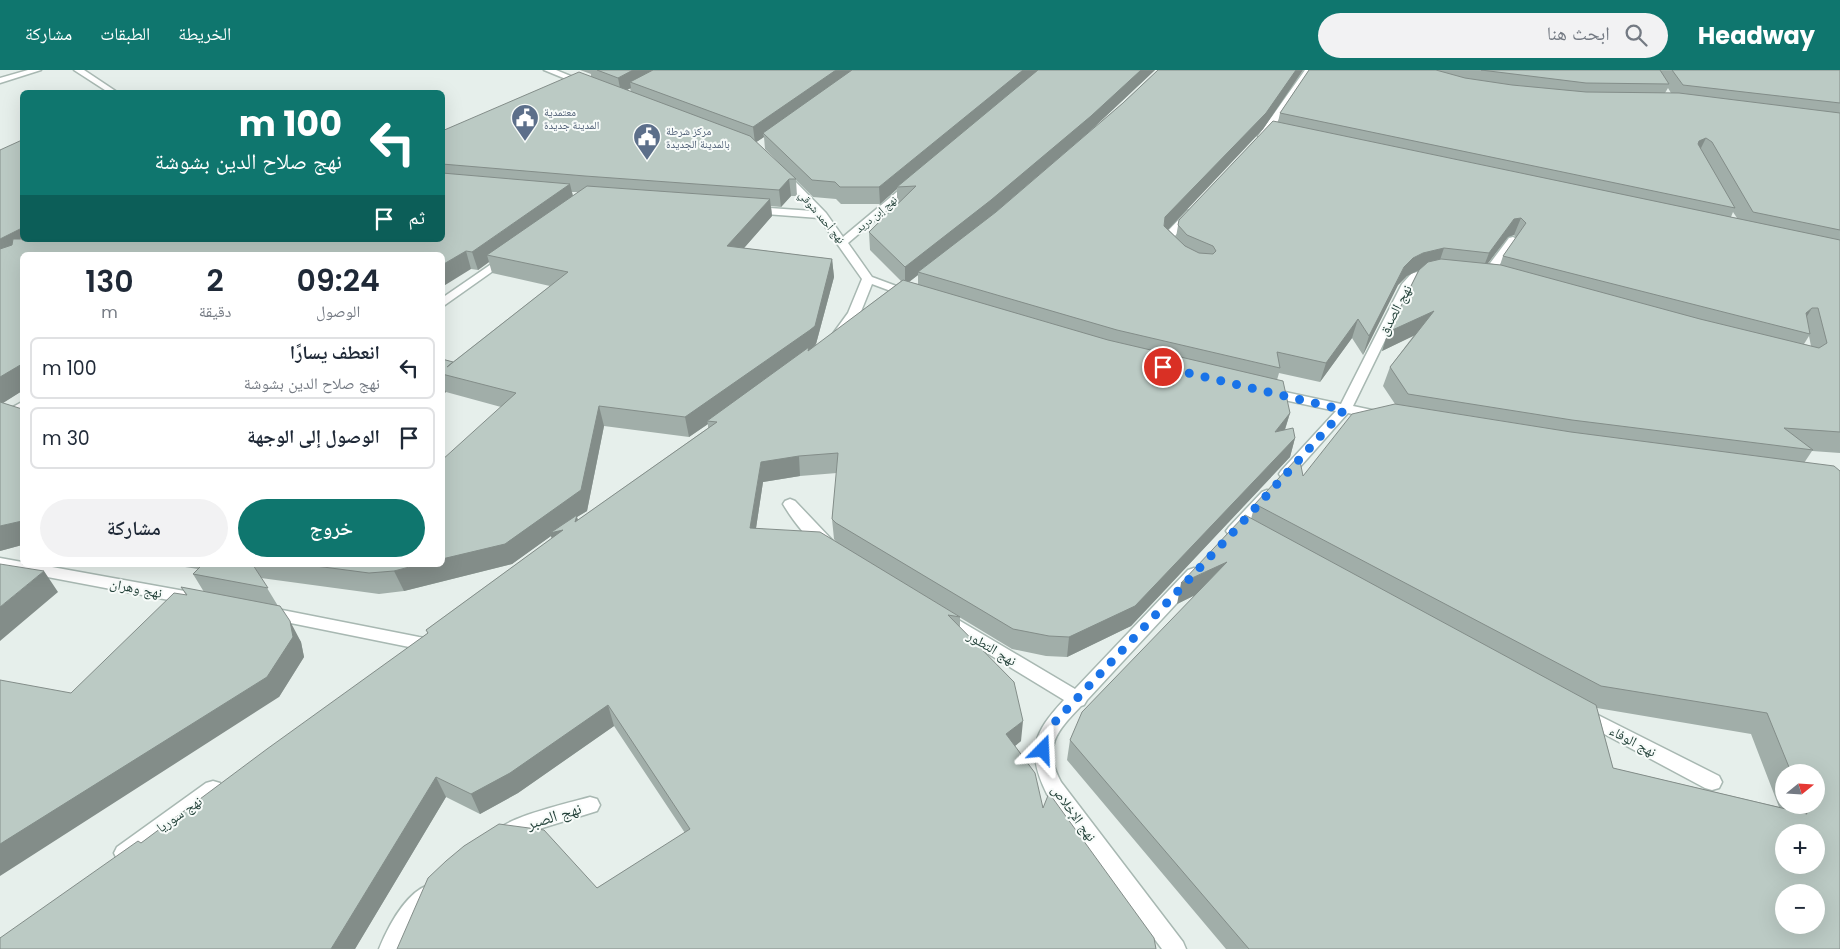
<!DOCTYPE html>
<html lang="ar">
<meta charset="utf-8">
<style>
:root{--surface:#fff;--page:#f2f2f3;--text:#1f2937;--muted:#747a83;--line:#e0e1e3;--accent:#0f766e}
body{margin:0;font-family:Poppins,"Noto Naskh Arabic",sans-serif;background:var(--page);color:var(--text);direction:rtl;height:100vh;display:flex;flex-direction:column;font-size:19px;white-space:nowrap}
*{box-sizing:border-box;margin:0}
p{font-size:16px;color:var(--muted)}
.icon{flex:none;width:28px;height:28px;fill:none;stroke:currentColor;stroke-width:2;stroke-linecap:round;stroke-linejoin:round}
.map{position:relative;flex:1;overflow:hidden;direction:ltr}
.panel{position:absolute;left:20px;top:182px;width:425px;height:315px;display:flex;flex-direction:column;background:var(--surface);border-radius:8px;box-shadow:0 5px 20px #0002;direction:rtl}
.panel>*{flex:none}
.hud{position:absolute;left:20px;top:20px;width:425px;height:152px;border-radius:8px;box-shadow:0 5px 20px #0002;direction:rtl;background:#0f766e;color:#fff;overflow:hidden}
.needle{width:32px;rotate:72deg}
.fabs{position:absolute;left:1775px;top:694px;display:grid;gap:10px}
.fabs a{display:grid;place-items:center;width:50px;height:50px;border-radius:50%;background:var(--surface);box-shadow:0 5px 20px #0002;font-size:25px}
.pin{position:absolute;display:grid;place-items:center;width:42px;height:42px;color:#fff;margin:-21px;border:2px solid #fff;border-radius:50%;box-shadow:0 1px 5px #0007}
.me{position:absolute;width:55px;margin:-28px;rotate:21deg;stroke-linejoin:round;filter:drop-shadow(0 0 4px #0008)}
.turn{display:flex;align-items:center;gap:18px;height:105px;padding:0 20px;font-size:22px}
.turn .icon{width:65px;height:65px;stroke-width:2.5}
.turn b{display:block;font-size:35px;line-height:42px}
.then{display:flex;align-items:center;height:48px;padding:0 20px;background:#0003;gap:10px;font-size:19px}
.eta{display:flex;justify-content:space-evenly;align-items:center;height:85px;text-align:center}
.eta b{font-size:30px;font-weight:600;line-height:35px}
.action{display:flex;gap:10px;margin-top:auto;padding:10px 20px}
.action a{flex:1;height:58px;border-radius:30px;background:var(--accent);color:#fff;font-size:20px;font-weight:600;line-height:58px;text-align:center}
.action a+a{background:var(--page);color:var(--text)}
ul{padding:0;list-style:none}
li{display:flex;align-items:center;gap:15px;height:62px;margin:0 10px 8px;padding:0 10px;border:2px solid var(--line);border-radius:8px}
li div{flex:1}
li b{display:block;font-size:19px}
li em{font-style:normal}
header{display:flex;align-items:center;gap:30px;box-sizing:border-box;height:70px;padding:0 25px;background:var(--accent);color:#fff}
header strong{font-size:24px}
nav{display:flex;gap:28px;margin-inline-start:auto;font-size:18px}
.search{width:350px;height:45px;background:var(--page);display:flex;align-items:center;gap:12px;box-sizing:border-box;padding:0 18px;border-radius:28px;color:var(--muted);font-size:19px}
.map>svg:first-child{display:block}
</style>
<header>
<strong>Headway</strong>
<div class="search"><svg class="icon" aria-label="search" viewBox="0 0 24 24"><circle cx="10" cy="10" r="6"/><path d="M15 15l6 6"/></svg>ابحث هنا</div>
<nav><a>الخريطة</a><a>الطبقات</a><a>مشاركة</a></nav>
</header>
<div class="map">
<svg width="1840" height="879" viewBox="0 0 1840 879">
<rect width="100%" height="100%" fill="#e6efeb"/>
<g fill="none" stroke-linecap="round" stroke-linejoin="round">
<defs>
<path id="minor" d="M28,0h13l-41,13v-5z
M74,0h10l33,22h-9z
M544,0h12l34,14 -7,2z
M1305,0h8l-47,68h-6l-2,-2z
M783,101l3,1 40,41 17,24 67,-56h6v4l-68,58 24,34 43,16 2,2 -2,2h-8l-35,-13 -12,30 -18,24h-8l-2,-3 16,-22 14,-34 -43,-61 -66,-5 -5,-3 5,-3 60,4 -33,-35 -2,-2z
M1191,140l5,3 -22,24 -1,6 5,7 -5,3 -4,-1 -6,-9 2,-9 22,-23z
M1513,167l5,3 -28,38h-8l-2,-2 2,-2 27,-36z
M506,184l6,3 -2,2 -68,48v-9z
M1435,199l6,3 -2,2 -19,4 -9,9 -58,119 33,7 2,3 -2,3 -5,1 -33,-7 -57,64h-10l-2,-3 2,-3 55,-60 -75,-16 -2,-3 2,-3 5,-1 75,16 61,-120 10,-11z
M22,332v10l-22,12v-10z
M1267,420l5,2 2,3 -2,3 -33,37 -5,1 -5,-1 -3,-4 3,-4 33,-35z
M790,429l5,2 38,40 2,4 -2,4c-5,1 -8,2 -12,-1 -15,-10 -29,-29 -38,-44l2,-3z
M0,488l22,4v3h19l149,27 6,2 2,4 -2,4 -6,2 -190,-36z
M1194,498l6,2 2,4 -2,4 -113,122 -3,5 -3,1c-24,25 -39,41 -20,76l122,160 3,7h-24l-115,-155c-21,-42 -14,-61 17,-94l-126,-77 -2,-4 2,-4 6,-2 6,2 125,74 113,-119z
M267,537l152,30 6,1 3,5 -3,5 -6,1 -158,-32 -2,-4 2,-4z
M1584,638l135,68 3,6 -3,6 -7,2 -7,-2 -127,-68 -3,-5 3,-5z
M213,711l7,2 3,6 -3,6 -89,64 -7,3 -7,-3 -3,-6 3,-6 89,-64z
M590,727l7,2 3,6 -3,6 -71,22 -24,12 -7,-3 -3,-6c8,-18 77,-33 98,-39z
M428,815l7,3 4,7 -4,7 -22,25 -11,22h-23c9,-22 26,-55 49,-64z"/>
</defs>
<use href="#minor" stroke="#a8b8b2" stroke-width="3"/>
<use href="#minor" fill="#fff" fill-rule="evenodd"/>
</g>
<path fill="#a1aea9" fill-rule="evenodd" d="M580,0h575l-66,62 -42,36 76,-65 35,-33h145l-40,59 -95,100 8,8 3,-17 99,-98 2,-9 29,-43h531v383l-28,-2 -8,12 36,486h-614l-159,-189 3,-20 125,-145 -18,9 74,-85 4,-15 48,-28 92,-72 -12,-18 7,-19 24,-32 -32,16 6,-19 30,-61 -11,5 -9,9 -35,70 -11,-17 -32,44 -41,-9 -2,7 13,33 -5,17 10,8 -5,19 -159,169 -64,31 -21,-1 -34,-7 -175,-106 123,74v10l61,114 -6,5 28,62 111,130 -557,-50 88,-55 -71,-107 -96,67 -38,21 -34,-17 -91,152h-355l141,-106 287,-210 -2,-3 126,-92 -1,-2 -39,28 -108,27 -25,3 -118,-16 17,28 23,36 3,15 -25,40 -208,-4 115,-98 -5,-8 23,5 -11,-18 5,-5 -26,-4h270l59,-158 -55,-15 -4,3v-36l11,3 97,-76 -58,-13 -3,-11 -11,8 -7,-1 -449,-14v136l-20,12 20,142 -22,6v-401l22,90h420v-109l149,-55v-2zM630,18l1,4 -4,-2zM1668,18l3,5h-6zM764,67l1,12 18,18 -27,-25zM796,110l17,17 23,2 5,5h39l17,-15v15h2l-30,28 1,18 31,31 -88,67 3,-4 18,-67 -2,-18 -88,-11 28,-32 -1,-10 10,1 10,-11h6zM572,122h6l-5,4zM1733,142l4,6 -6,-1zM1514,165l2,3 -13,18 -3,9 -12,-2 20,-26zM918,205v9l-9,-2zM1809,266l2,10 -7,-2zM708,354v4l-130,92 -1,-3 10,-6 17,-85 85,11zM837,403l-5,46 2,20 3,4 -81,-15 7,-46 37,-6zM1597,638l154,26 28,73 -166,-39zM1784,702h32v33h-32z"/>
<path fill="#838d89" d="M633,0h31l-34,12 1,6 -10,5 -3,-15z
M836,0h22l-95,63 1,4 -9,6 -2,-16z
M1023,0h17l-143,117v2l-17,15 -1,-17z
M1141,0h14l-66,62 -99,85 -72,55v3l-13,10v-18z
M1296,0h7l-40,59 -100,106 2,-18z
M1706,68l-8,16 -7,3 8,-16z
M789,109l2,17 -10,11 -2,-17z
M570,114l4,17 -87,54 2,7 -11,8 -6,-18z
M770,129l2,17 -42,48 -3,-18z
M1521,148l-7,17 -6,2 -26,34 7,-18 25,-34z
M22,158v12l-22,22v-23z
M1444,178l-6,18 -21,5 -10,5 -9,9 -35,70 6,-19 35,-69 9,-9 10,-5z
M466,181l5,18 -29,18v-22z
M832,189l2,18 -18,67 -4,5 -105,72 1,3 -19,13 -4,-20z
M1812,238l-11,18 5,-13z
M1434,241l-6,18 -46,22 6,-19z
M1358,249l-6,19 -32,44 6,-19z
M22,294v27l-22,14v-28z
M442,314l4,8 -4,3z
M599,336l5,20 -17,85 -10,6 5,18 -19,-5 -7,23 -5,-17 -39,28 -108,27 -10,-20 23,-6h25v-6z
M1290,343l-6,19h-9z
M1295,368l-5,19 -159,169 -64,31 2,-20z
M799,386l1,20 -37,6 -10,66 -3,-20 11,-66z
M22,451v24l-22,6v-25z
M1227,492l-5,20 -45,22 4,-21z
M44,501l14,21 -58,49v-34z
M290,551l11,21 3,15 -25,40 -279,179v-32z
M608,635l6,21 -96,67 -38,21 -9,-20z
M1023,651l-2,20 -16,13 1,-20z
M436,707l10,20 -91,152h-24z"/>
<path fill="#bbcac4" stroke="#838d89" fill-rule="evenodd" d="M597,0h36l-15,8z
M653,0h183l-83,57 -123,-45z
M852,0h171l-144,117h-39l-5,-5 -23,-2 -49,-47z
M1038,0h103l-50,46 -100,84 -86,67 -36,-35 47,-46 -19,1z
M1158,0h138l-30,43 -101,104 -1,9 21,20 14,7 14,1 3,-3 -3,-5 -26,-11 -9,-10 1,-5 94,-99 567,119v192l-56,-4 29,22 -241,-30 -164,-26 -18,-27 44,-56 -46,21 31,-62 9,-8 13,-3 60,6 199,54 119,29 8,-5 -9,-35h-6l-6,5 4,21 -307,-78 23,-33 -5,-5 -7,1 -25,34 -45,-5 -21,5 -10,5 -9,9 -35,69 -11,-17 -32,44 -49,-11 3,16 -163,-38 -199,-58 78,-60 127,-109z
M1309,0h127l29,8 47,7 74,7 93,1 161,20v117l-87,-18 -41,-70 -6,-4 -7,3 -1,3 37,64 -455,-95z
M1481,0h179l9,14 -83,-1z
M1672,0h168v33l-157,-18z
M579,2l171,64 46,43h-7l-10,11 -194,-14 -143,-12v-33z
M22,70v88l-22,11v-89z
M442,103l128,11 -98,68 -6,-1 -24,14v-10h-420v109l-22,13v-128l12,-4 1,-6h9v1h420z
M587,116l183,13 -43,47 105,13 -17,67 -5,4 -125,87 -86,-11 -18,84 -76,54 -63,15v-99l74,-67 -74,-19v-15l11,3 -6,5 121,-95 -81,-17z
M903,210l205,60 175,41 7,32 -15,19 18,-4 2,10 -160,168 -66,31 -20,-1 -36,-7 -177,-106 -4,-4 6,-66 -39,3 -38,6 -11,66 70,4 140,85 -12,-2 66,67 9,39 -17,13 29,39 8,35 6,-15 105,145 2,11h-759l31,-71 18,-17 18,-15 35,-22 45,6 53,58 93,-59 -82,-124 -98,68 -39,21 -35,-17 -105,172h-331v-11l138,-97 3,2 126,-94 161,-116 -2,-3 137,-100 -13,3 27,-18 -2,7 142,-100 -10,-1 102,-74 -1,4z
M0,332l22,7v112l-22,5z
M1395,334l176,28 263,34 6,5v478h-591l-179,-209 12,-28 145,-150 -46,21 64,-68 351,190 17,63 194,46 -3,-9h12v-33h-25l-24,-59 -166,-27 -346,-182 44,-48 4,20 49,-62zM1784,762h32v33h-32zM1784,822h32v33h-32z
M0,494l44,7 -44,36z
M202,495h51l15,23 -75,-14z
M308,495h109l-23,6 -25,2z
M181,517l99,19 10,15 3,16 -26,40 -267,167v-164l71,13 103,-100 13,2z"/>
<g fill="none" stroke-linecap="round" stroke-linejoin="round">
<path stroke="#1a73e8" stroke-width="9" stroke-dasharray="0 16.2" d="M1043,680l1,-10 9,-16 186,-198 105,-116 -181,-43"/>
</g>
<defs>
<symbol id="civic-pin" viewBox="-11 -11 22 30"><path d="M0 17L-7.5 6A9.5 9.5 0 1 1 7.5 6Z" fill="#5c6f8a" stroke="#f7fbf9"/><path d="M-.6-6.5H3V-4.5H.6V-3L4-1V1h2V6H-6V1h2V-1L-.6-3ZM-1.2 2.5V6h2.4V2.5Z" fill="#fff"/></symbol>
</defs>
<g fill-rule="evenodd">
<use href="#civic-pin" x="509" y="32" width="32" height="43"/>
<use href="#civic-pin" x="631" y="51" width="32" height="43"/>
</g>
<g text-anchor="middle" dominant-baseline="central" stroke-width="4" stroke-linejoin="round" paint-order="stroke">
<g font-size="11" fill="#4e5e75" stroke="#f7fbf9" text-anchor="start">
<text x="544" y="42">معتمدية<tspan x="544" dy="13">المدينة جديدة</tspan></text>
<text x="666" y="61">مركز شرطة<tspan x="666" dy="13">بالمدينة الجديدة</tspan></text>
</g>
<g font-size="11" fill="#24423a" stroke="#f7fbf9">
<text transform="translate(876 144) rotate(-40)">نهج إبن دريد</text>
<text transform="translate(822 147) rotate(50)">نهج أحمد شوقي</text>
</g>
<g font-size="14" fill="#24423a" stroke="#f7fbf9">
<text transform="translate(1395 240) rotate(-62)">نهج الصدق</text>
<text transform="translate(136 518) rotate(11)">نهج وهران</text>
<text transform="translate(992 578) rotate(31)">نهج التطور</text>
<text transform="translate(1633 671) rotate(28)">نهج الوفاء</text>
<text transform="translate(1074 743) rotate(54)">نهج الإخلاص</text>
<text transform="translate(179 744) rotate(-35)">نهج سوريا</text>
</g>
<g font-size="16" fill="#24423a" stroke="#f7fbf9">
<text transform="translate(554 746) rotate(-17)">نهج الصبر</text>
</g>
</g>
</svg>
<div class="fabs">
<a><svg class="needle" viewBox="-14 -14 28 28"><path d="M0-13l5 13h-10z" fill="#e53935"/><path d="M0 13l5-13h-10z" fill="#747a83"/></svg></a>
<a>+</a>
<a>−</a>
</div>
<div class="pin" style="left:1163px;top:297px;background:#d93025"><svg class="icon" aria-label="arrive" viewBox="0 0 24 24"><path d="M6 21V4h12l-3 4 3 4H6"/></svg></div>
<svg class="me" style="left:1043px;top:680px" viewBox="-20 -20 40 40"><path d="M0-17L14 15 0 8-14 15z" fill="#1a73e8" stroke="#fff" stroke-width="4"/></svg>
<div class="hud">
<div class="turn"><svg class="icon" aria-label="left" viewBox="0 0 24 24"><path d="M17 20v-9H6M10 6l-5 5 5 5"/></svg><div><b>100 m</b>نهج صلاح الدين بشوشة</div></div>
<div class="then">ثم<svg class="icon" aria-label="arrive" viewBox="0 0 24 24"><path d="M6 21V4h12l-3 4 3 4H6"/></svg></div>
</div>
<section class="panel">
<div class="eta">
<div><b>09:24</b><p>الوصول</p></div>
<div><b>2</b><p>دقيقة</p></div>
<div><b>130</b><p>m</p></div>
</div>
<ul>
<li><svg class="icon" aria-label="left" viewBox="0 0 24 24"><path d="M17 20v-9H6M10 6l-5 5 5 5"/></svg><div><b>انعطف يسارًا</b><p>نهج صلاح الدين بشوشة</p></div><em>100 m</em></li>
<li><svg class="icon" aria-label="arrive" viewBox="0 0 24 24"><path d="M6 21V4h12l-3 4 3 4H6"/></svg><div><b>الوصول إلى الوجهة</b></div><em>30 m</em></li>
</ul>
<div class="action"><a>خروج</a><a>مشاركة</a></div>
</section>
</div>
